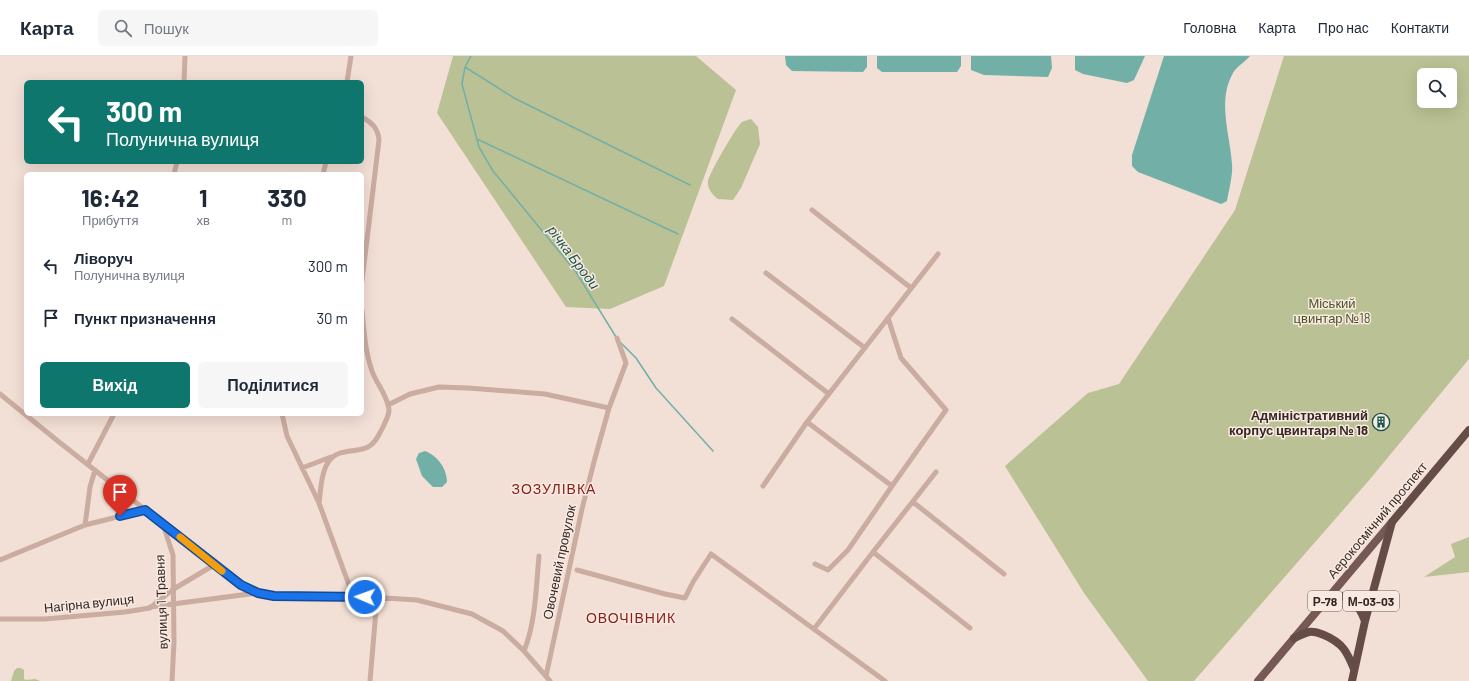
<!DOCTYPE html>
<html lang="uk">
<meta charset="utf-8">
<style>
:root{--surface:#fff;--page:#f6f6f7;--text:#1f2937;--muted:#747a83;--line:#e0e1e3;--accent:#0f766e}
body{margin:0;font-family:Barlow,sans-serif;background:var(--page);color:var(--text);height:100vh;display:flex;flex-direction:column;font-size:15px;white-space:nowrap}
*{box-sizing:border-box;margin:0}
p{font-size:13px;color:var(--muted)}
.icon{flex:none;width:22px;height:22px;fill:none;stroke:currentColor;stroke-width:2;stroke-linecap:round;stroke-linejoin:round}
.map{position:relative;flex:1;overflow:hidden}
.drawer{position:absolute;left:24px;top:116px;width:340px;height:244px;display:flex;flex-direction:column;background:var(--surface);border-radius:6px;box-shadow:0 4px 16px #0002}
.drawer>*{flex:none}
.top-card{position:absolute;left:24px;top:24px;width:340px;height:84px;border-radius:6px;box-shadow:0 4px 16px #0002;background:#0f766e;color:#fff;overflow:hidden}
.controls{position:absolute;left:1417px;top:12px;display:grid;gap:8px}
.controls a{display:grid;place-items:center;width:40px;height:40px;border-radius:6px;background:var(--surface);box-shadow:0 4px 16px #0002;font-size:20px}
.pin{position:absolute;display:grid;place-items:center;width:34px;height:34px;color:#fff;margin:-41px -17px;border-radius:50% 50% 50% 0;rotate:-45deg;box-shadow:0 0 4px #0007}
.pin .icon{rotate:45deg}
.me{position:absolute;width:44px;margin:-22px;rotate:272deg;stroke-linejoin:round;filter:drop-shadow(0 0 3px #0008)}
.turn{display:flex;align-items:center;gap:14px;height:84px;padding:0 16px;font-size:18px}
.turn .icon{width:52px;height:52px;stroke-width:2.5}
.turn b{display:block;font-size:28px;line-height:34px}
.eta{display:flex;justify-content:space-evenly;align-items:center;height:68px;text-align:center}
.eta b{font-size:24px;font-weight:700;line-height:28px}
.cta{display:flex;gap:8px;margin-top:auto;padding:8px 16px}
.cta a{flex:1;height:46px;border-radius:6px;background:var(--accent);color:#fff;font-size:16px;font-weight:700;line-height:46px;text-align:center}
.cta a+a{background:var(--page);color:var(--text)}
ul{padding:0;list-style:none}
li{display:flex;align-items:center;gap:12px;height:52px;padding:0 16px}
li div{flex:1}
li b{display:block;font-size:15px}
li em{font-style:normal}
header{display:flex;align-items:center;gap:24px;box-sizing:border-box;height:56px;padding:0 20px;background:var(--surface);border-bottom:1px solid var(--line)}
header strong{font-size:19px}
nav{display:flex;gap:22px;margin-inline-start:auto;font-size:14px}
.search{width:280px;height:36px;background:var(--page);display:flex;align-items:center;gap:10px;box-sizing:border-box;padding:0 14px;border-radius:6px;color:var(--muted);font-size:15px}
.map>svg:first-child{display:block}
</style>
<header>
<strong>Карта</strong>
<div class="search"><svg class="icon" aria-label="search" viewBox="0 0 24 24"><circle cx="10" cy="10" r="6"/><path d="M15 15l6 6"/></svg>Пошук</div>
<nav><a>Головна</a><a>Карта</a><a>Про нас</a><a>Контакти</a></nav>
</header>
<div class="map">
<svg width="1469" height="625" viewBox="0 0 1469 625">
<rect width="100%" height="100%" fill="#f2dfd5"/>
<path fill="#bac194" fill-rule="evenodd" d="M453,0h243l40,34 -72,196 -54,23 -44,-2 -129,-194z
M1284,0h185v303l-98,119 -177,203h-46l-64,-88 -79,-127 83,-73 31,-9 116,-174zM1424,19h26v26h-26z
M751,63l7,8 2,17 -19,44 -8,12 -15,-1c-5,-4 -11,-10 -10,-18 1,-7 28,-54 34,-59 2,-1 6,-2 9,-3z
M1469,481v35l-45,5 31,-20 -4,-13z
M17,612h4l3,2v9l2,1 9,-1 5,2h-29l3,-10z"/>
<path fill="#72b0a7" d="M785,0h82v11l-4,5 -71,-1 -6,-6z
M877,0h84v10l-4,6h-75l-5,-4z
M971,0h80l1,12 -4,9 -64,-2 -13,-5z
M1075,0h70l-11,24 -7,3 -44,-9 -8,-4z
M1164,0h86c-5,6 -14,11 -17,17 -16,28 -3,61 -1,91 1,11 -3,25 -5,37l-6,3 -83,-32 -6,-6v-11z
M425,395c13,5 22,18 22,31l-5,5h-9l-11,-11 -6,-17 3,-6z"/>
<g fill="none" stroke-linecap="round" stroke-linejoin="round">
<path stroke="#72b0a7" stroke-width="1.5" d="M471,0l-6,11 -3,17 17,63 14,24 83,101 40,65
M465,11l49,31 176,87
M477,83l201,95
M621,287l15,15 20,30 57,63"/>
<path stroke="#caaca1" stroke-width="5" d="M184,26l1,-26
M347,26l4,-26
M362,61c10,6 16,11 17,23l-17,141
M174,118l3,-12
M323,118l3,-12
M812,154l99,78
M766,217l99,75
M888,262l13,40 45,52 -54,76
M732,263l97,75
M0,338l59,48 182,143 17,8 16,3h79l64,4 55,14 31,17 21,20 26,30
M388,349l22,-11 29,-7 29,1 77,6 64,14
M282,358l5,22 32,67 34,93
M807,366l131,-168
M88,408l26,-50
M302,412l29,-11
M763,430l44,-64 85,64 -44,64 -20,20 -13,-6
M913,446l91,72
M319,447c2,-14 2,-31 10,-42 9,-13 27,-8 39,-14 8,-4 11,-13 15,-20 2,-5 6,-11 6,-17 -1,-14 -13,-27 -17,-39 -7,-20 -8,-40 -10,-61
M163,468l10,31 1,87 -2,39
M85,469l5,-38 5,-17
M873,496l63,-80
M0,504l85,-35 60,-15
M577,514l88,24 20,4 8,-16 18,-28 174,127
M150,551l107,-14
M0,563h45l80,-7 25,-4 22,-18 42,-25
M814,573l59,-77 97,76
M524,595c12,-30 12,-64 15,-95
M546,620l36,-167 13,-51 14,-50 17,-45 -9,-25
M370,625l7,-83"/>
<path stroke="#765954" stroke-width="8" d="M1258,625l134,-159"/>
<path stroke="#664c47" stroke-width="8" d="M1327,543c21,-9 31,4 38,22
M1294,582c5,-2 10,-5 15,-6 5,-1 10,1 15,3 19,8 23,17 30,34
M1352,625l13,-60 27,-99 77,-92"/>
</g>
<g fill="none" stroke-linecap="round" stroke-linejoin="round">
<defs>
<path id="route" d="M120,460l25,-6 96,75 17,8 16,3 91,1"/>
</defs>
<use href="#route" stroke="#114b97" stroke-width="10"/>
<use href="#route" stroke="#1a73e8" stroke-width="7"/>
<path stroke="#f59e0b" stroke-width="7" d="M180,481l42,34"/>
</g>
<defs>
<symbol id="building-ring" viewBox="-11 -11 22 22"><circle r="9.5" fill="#f9eae1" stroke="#18564f" stroke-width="1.5"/><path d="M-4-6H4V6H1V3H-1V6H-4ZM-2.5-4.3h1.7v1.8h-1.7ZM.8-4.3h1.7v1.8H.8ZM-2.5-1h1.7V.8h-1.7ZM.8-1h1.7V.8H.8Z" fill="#18564f"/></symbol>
</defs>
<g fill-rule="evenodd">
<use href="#building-ring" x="1371" y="356" width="20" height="20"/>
</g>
<g text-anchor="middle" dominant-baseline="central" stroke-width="3" stroke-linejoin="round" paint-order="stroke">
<g fill="#f9eae1" stroke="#6e615d" stroke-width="1">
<rect x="1308" y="535" width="34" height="20" rx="3"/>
<rect x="1343" y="535" width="56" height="20" rx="3"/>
</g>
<g font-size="12" font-weight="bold" fill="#332624">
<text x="1325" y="545">Р-78</text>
<text x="1371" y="545">М-03-03</text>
</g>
<g font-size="13" fill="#4a5327" stroke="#f9eae1">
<text x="1332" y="247">Міський<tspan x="1332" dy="15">цвинтар №18</tspan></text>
</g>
<g font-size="13" font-weight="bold" fill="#332624" stroke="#f9eae1" text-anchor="end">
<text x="1368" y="359">Адміністративний<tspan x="1368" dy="15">корпус цвинтаря № 18</tspan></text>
</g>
<g font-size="13" fill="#332624" stroke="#f9eae1">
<text transform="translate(1377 464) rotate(-50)">Аерокосмічний проспект</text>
<text transform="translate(559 506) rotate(-78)">Овочевий провулок</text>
<text transform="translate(161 546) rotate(-92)">вулиця 1 Травня</text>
<text transform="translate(89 547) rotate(-6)">Нагірна вулиця</text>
</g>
<g font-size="14" font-style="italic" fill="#18564f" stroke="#f9eae1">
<text transform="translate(574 201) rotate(53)">річка Броди</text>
</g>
<g font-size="14" letter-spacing="1" fill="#862019" stroke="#f9eae1">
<text x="554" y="432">ЗОЗУЛІВКА</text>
<text x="631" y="561">ОВОЧІВНИК</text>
</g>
</g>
</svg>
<div class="controls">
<a><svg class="icon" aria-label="search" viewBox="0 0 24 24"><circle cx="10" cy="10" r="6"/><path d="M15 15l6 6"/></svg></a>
</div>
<div class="pin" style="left:120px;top:460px;background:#d93025"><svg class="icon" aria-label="arrive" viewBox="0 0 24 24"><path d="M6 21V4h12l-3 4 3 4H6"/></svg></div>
<svg class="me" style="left:365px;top:541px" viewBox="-20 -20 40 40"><circle r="17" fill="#1a73e8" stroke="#fff" stroke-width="3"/><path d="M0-11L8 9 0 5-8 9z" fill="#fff"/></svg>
<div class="top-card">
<div class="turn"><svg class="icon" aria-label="left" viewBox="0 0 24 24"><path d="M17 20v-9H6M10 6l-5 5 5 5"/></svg><div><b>300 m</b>Полунична вулиця</div></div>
</div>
<section class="drawer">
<div class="eta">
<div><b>16:42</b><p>Прибуття</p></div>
<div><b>1</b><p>хв</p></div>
<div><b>330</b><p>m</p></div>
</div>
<ul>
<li><svg class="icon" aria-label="left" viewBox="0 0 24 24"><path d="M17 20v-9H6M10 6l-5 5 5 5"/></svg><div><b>Ліворуч</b><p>Полунична вулиця</p></div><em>300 m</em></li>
<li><svg class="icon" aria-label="arrive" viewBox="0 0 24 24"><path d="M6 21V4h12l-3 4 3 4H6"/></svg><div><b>Пункт призначення</b></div><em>30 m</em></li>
</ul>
<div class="cta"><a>Вихід</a><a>Поділитися</a></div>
</section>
</div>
